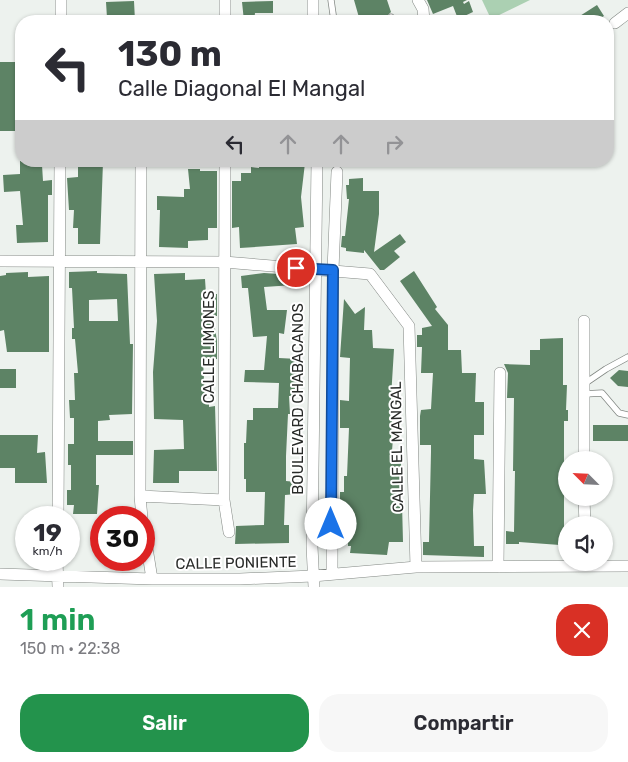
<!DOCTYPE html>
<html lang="es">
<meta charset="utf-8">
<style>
:root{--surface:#fff;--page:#f7f7f7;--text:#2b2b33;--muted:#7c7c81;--accent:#23934c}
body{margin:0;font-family:Rubik,sans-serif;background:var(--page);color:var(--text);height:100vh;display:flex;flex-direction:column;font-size:19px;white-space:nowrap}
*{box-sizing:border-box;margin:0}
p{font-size:16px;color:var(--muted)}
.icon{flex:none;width:28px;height:28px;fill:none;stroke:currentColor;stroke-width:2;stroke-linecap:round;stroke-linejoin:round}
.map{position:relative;height:587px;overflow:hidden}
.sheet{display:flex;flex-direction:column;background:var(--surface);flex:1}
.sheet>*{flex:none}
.banner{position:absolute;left:15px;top:15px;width:599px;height:152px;border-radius:20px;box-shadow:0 1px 4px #0004;background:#fff;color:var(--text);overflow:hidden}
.needle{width:32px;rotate:294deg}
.fabs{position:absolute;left:558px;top:451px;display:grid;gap:10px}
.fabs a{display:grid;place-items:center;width:55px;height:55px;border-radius:50%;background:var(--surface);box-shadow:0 1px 4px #0004;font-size:25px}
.speed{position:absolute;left:15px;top:506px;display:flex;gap:10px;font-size:25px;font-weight:700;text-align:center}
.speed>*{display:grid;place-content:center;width:65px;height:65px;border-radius:50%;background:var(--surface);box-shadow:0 1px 4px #0004;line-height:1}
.speed small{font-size:12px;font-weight:400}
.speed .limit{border:8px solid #d22;background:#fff;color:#111}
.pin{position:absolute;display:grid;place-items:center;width:42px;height:42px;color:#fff;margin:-21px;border:2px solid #fff;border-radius:50%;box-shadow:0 1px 5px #0007}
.me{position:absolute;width:55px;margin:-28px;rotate:0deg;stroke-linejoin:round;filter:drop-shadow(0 0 4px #0008)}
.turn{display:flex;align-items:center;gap:18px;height:105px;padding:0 20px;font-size:22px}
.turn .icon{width:65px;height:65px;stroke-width:2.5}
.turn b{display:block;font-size:35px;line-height:42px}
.lanes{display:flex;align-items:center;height:48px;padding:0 20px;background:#0003;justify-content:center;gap:25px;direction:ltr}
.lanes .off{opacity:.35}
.round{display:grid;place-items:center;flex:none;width:52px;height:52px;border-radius:20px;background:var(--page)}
.summary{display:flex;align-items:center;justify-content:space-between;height:85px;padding:0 20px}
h1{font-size:30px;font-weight:600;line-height:38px;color:#1e9e55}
.button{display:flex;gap:10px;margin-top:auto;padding:10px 20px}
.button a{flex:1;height:58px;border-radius:20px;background:var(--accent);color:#fff;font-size:20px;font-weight:600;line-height:58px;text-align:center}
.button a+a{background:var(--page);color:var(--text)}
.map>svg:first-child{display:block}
</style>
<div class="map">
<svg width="628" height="587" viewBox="0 0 628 587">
<rect width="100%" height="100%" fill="#edf2ee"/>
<path fill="#abd0b2" d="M482,0h48l-39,19z"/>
<path fill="#5d8365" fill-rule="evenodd" d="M354,0h33l4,12 -4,4 -27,5z
M427,0h40l-4,2 1,2 5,-3 4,11 -15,7 -5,-13 -20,8z
M134,1l1,20h-25v-3h-3l-1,-16z
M273,1v12h-18l-1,8h-10l-2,-19z
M597,5l7,11 -8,5h-24z
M0,62h21v69h-21z
M20,161h16v4h6l1,16 9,-1v15h-4v47l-31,1 -1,-18h7l-3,-34 -16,1 -1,-17 17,-1z
M78,161l25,1 -3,82h-22v-16h-5l1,-18h-5l-2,-32 11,-1z
M259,161l46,2 -4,34 3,30 -9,1 2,16 -57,4 -1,-21 -7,1v-47h9v-8h10v-6l8,1z
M188,169h12v2h17v57h-9v12l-20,1v7l-29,-1 1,-37h-3v-14l27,1v-8h6z
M363,178v13h16v23l-5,38 26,-18 6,8 -12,9 6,6 -16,13h-4l-16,-20v3l-18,-2v-3l-5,-1 1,-11h3l4,-37h-2l-1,-14h3v-6z
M97,271v2l30,1 3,70h3l-1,70 -23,1 1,5 -12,1v20h35v14h-37v30h3l-2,29h-24l1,-9h-7v-15h4v-25h-3v-21h6v-26h-4l-1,-18h6l-1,-27h4l-3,-34h-3v-11h2l-2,-40h-3v-16zM117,299l1,22h-29v-21z
M414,271l23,36 -2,2 13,16v25h13l1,23h14l-1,29h9v33h-10v24l10,1 2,34h-12l-1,16 1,36h10v11l-61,-2v-13h6l2,-90v-7h-11v-29l1,-6 10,-1 2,-36h-12l1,-26h-5v-12h5v-7l10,-2 -32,-45z
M28,272v5l21,-1v76h-42l-3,-22 -4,1v-55l6,-1v-2z
M185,273v7l20,-1 1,15h11v22h-4l4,25v18l-14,2 2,38h4v8l6,-1 2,65h-38v12h-26l1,-33 30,-1 -1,-29 -29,-1 -1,-47 4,-51 -3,-47z
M264,273l30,2v10l-30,2 3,23h20l-3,24 -5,-1v25l19,1 -2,37h-7l1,18h-2l-2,42v25l10,1v12l-11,1 -1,30h5v18l-54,1 1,-18 28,-1 1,-33h-19v-13h-2v-36h2l1,-23h6v-12h25l1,-25 -35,-1 1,-12h19l3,-34 -14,1 -5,-49h-6l-1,-12z
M344,299l11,15 10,-7 -1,23h8l1,18 21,1 -4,65 2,7 -1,17h2l-2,26 10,-1 2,79h-14l-2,13 -37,-2 1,-7h-3v-42h-8v-12h4v-16h3l2,-48h-9v-28l9,1 1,-43 -10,-1z
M563,338v47h4l-1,25h2v11h-4v118h-4v6l-41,-3v2h-13v-13l8,1 1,-61h-2l1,-73h-7l1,-25 -4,-9 26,1v-15h10v-11z
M0,369h16v19h-16z
M619,370l9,1v16l-10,-1 -8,-8z
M593,425h35v16h-35z
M0,435h38l-1,18 8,-1 2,31h-32v-15h-15z"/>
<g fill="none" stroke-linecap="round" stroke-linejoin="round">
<defs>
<path id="service" d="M331,0l3,21
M391,17v4
M584,384l22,-15 22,-12
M584,394l18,-1 17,20 9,2"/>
<path id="minor" d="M225,0v21
M313,0v21
M418,0l5,9 1,12
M61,21v-21
M615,23l13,-10
M141,161l-1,335 2,22
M225,161l-1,339 5,32
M0,261l224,1 146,12 39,52 7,241
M584,321v139
M140,496l84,4
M584,498l1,27
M58,518l2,-357
M144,529l8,50
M57,560l1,27
M498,567l2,-194
M0,574l152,5h88l73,-3 103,-9 212,-1
M332,574l1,-304 4,-98
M314,587l-2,-41 5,-385"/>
</defs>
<use href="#service" stroke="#838884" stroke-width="7"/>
<use href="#minor" stroke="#838884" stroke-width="12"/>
<use href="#service" stroke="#fff" stroke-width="5.5"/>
<use href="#minor" stroke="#fff" stroke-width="11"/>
</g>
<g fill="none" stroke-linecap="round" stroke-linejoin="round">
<defs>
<path id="route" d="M296,268l37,2 -2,254"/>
</defs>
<use href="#route" stroke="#114b97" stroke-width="12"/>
<use href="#route" stroke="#1a73e8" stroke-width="9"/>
</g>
<g text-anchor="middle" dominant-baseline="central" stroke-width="4" stroke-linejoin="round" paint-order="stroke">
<g font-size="15" fill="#292b29" stroke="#fff">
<text transform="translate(209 347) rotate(-90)">CALLE LIMONES</text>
<text transform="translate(298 399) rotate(-90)">BOULEVARD CHABACANOS</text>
<text transform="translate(397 447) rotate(-91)">CALLE EL MANGAL</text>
<text transform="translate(236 563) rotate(-1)">CALLE PONIENTE</text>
</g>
</g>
</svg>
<div class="fabs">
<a><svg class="needle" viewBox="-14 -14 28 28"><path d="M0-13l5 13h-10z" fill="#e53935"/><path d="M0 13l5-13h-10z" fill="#7c7c81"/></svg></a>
<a><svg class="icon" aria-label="sound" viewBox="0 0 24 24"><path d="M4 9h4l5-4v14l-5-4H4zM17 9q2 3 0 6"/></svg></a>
</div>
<div class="speed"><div>19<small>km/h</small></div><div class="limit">30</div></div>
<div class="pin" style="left:296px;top:268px;background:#d93025"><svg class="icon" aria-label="arrive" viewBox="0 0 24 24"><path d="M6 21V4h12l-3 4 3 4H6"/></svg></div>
<svg class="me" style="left:331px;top:524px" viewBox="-20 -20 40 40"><circle r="19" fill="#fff"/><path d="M0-13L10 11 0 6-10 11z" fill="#1a73e8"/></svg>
<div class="banner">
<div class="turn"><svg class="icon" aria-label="left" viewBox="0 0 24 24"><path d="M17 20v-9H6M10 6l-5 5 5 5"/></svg><div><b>130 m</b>Calle Diagonal El Mangal</div></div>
<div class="lanes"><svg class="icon" aria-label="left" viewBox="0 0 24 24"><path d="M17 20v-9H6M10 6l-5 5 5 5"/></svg><svg class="icon off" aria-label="ahead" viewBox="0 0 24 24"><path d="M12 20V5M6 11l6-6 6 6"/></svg><svg class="icon off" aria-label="ahead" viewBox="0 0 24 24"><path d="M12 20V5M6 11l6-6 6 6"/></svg><svg class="icon off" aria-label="right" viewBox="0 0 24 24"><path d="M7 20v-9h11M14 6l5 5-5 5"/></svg></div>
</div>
</div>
<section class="sheet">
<div class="summary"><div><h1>1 min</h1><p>150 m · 22:38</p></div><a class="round" style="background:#d93025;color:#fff"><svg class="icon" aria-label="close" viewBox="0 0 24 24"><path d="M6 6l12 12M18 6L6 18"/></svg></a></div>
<div class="button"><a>Salir</a><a>Compartir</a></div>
</section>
